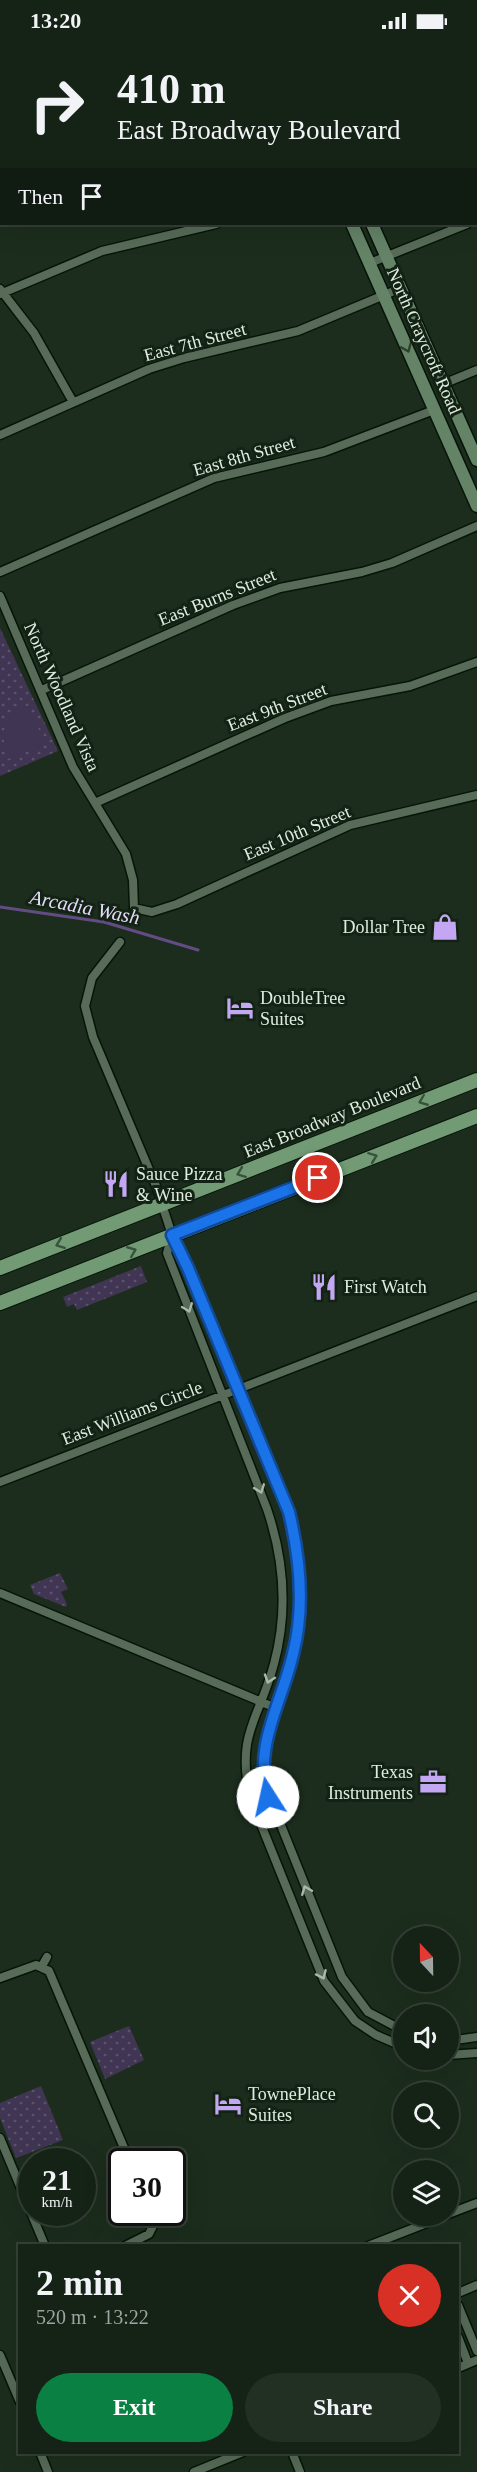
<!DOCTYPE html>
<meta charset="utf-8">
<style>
:root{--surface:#152216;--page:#222f23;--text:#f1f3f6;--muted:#9da4a1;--line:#343f35;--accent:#0b8043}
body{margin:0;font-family:Georgia,serif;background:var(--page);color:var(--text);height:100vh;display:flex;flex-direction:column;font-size:22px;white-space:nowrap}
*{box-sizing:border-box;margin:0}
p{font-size:20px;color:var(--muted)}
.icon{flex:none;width:33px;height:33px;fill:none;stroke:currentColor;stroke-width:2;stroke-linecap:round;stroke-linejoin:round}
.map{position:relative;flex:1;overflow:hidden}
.side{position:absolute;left:18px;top:2202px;width:441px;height:210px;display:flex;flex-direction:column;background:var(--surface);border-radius:0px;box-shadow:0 6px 24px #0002,0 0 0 2px var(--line)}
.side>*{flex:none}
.guide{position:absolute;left:0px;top:0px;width:477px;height:183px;box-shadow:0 6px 24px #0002,0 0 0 2px var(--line);background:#152216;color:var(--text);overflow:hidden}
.needle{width:39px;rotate:338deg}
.fabs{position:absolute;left:393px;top:1884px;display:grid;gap:12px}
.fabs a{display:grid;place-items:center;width:66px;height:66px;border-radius:50%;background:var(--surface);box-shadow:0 6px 24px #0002,0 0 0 2px var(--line);font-size:30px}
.speed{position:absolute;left:18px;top:2106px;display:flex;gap:12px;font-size:30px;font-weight:700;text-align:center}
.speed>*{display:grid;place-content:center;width:78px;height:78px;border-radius:50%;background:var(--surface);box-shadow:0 6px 24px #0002,0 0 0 2px var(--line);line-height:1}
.speed small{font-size:15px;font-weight:400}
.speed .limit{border:3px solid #111;border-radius:9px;background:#fff;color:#111}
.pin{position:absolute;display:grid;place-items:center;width:51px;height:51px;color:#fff;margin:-26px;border:3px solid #fff;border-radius:50%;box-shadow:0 2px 6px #0007}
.me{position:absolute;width:66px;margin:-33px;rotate:350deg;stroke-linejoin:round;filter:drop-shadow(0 0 4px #0008)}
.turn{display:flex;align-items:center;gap:21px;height:126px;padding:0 18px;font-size:27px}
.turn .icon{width:78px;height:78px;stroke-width:2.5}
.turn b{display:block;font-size:42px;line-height:51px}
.then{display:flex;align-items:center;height:57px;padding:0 18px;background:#0003;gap:12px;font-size:22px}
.round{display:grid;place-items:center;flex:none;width:63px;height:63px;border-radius:32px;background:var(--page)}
.overview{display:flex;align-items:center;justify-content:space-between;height:102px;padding:0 18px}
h1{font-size:36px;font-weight:700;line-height:45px}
.primary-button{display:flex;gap:12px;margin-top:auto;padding:12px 18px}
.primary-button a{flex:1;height:69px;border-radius:36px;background:var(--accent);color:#fff;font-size:24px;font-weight:700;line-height:69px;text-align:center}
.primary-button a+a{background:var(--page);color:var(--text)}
.status{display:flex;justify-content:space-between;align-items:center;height:42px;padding:0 30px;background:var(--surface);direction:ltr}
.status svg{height:16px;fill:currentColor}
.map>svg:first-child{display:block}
</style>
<div class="status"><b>13:20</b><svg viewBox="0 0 49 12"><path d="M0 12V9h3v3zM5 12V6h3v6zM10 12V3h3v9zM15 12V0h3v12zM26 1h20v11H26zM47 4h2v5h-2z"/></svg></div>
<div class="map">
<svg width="477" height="2430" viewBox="0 0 477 2430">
<defs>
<pattern id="grass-dots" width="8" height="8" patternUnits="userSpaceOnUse" patternTransform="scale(1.5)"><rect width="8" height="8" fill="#413554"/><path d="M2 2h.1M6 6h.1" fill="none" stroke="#5c526c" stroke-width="1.8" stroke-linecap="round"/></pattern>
</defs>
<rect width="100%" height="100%" fill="#1c2d1d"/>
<path fill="url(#grass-dots)" d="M0,586l58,123 -58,25z
M141,1224l6,16 -70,28 -3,-6 -7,3 -4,-10z
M60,1531l8,16 -7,3 6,12 -1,3 -32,-13 -4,-9z
M129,1984l15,34 -39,19 -15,-37z
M41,2044l22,54 -47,18 -16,-40v-15z"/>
<path fill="#413554" d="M28,664l15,32 -2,7 -33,14c-8,-24 -6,-45 20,-53z"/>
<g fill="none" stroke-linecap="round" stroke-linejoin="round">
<path stroke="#624c83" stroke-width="3" d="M0,865l104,15 94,28"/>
<defs>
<path id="street" d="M0,118l2,-1
M476,178h1
M370,221l97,-39
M0,247l34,44 39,69
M0,252l102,-43 114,-27
M443,342l34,-14
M0,393l149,-66 35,-11 114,-27 103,-43
M0,530l214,-94 110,-26 110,-42
M0,554l73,171 53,87 7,26 1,28 18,4 25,-8 173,-79 127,-30
M42,648l191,-85 47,-17 82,-16 30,-9 85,-37
M95,761l190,-85 46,-17 79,-15 67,-24
M120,900l-28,36 -7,28 8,31 63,149 16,49
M0,1440l477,-186
M0,1551l276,115
M42,1924l5,-9
M0,1936l36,-13 13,6 81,191
M404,1989l-36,-19 -26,-35 -78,-194c-3,-47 18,-84 29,-128 11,-43 5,-85 0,-128l-113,-279 -8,-13 -5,18 100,256c17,50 21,103 7,155 -15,56 -38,69 -24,133l74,184 31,40 21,14 28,12
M448,1999l29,-4
M448,2013l29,-2
M0,2096l45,108
M448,2172l29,-11
M125,2204l24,-12 5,-10 -3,-12
M368,2204l77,-30
M458,2251l19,-8
M458,2263l19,46
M458,2295l10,26
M0,2313l20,47
M458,2326l19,-8
M40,2410l8,20
M292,2410l8,20
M194,2430l49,-20"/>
<path id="secondary" d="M267,0l1,2
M293,0l1,2
M352,182l125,282
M372,182l105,236"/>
<path id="primary" d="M0,1226l477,-188
M0,1261l477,-187"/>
</defs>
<use href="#street" stroke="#051507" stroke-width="11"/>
<use href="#secondary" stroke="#051507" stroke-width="15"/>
<use href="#primary" stroke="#051507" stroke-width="16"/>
<use href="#street" stroke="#576b58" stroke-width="8"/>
<use href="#secondary" stroke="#648367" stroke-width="12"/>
<use href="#primary" stroke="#729b75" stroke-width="14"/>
</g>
<defs><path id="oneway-chevron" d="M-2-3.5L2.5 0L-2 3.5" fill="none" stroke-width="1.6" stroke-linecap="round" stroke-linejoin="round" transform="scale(1.5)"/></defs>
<use stroke="#2b402d" href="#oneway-chevron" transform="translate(407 306) rotate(67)"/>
<g stroke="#38533b">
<use href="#oneway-chevron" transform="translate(423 1059) rotate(158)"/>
<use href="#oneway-chevron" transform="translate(373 1115) rotate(-21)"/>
<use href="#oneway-chevron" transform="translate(241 1131) rotate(159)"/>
<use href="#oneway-chevron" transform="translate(60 1202) rotate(159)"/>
<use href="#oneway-chevron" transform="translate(132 1209) rotate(-22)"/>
</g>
<g stroke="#aab8aa">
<use href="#oneway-chevron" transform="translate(188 1266) rotate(69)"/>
<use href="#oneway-chevron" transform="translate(260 1447) rotate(69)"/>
<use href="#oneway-chevron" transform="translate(269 1637) rotate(108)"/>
<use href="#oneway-chevron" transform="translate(306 1848) rotate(-112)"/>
<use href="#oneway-chevron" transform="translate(322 1933) rotate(66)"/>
</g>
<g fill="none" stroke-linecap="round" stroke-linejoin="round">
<defs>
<path id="route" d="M268,1755c-15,-51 14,-94 25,-143 12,-46 7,-96 -4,-142l-101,-244 -16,-33 146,-57"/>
</defs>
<use href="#route" stroke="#114b97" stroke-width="15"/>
<use href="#route" stroke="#1a73e8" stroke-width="10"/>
</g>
<defs>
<symbol id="shop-bare" viewBox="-9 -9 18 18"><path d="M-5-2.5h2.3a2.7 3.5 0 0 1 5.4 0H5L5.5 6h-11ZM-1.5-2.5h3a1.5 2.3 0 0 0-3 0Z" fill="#c3a7f2" stroke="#122314" stroke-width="2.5" paint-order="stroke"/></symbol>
<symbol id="hotel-bare" viewBox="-9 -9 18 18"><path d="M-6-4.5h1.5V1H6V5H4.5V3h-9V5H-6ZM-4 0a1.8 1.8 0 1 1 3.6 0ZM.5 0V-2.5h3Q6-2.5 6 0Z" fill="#c3a7f2" stroke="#122314" stroke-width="2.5" paint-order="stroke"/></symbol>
<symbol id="restaurant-bare" viewBox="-9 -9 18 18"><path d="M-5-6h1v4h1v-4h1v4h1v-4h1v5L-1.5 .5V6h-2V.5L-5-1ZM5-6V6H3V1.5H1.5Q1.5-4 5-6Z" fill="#c3a7f2" stroke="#122314" stroke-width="2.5" paint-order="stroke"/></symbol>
<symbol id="office-bare" viewBox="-9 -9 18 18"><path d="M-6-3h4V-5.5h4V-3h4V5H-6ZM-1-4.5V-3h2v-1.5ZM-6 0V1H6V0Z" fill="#c3a7f2" stroke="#122314" stroke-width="2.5" paint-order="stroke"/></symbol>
</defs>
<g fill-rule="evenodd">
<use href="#shop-bare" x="426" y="866" width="38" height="38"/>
<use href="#hotel-bare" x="221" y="947" width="38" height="38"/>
<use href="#restaurant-bare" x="97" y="1123" width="38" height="38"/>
<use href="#restaurant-bare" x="305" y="1226" width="38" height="38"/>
<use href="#office-bare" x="414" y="1721" width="38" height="38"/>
<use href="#hotel-bare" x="209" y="2043" width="38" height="38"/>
</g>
<g text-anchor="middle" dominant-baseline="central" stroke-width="6" stroke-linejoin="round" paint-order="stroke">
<g font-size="18" fill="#e1ece1" stroke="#122314">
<text transform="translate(424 299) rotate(66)">North Craycroft Road</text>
<text transform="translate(195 300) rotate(-15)">East 7th Street</text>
<text transform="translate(244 414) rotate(-16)">East 8th Street</text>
<text transform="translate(217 555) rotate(-22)">East Burns Street</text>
<text transform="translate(62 655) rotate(66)">North Woodland Vista</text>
<text transform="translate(277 665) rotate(-21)">East 9th Street</text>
<text transform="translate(297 791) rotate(-23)">East 10th Street</text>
<text transform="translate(332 1075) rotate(-22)">East Broadway Boulevard</text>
<text transform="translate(132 1371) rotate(-21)">East Williams Circle</text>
</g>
<g font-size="18" fill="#e1ece1" stroke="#122314" text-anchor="start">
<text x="425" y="885" text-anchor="end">Dollar Tree</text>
<text x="260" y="956">DoubleTree<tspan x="260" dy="21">Suites</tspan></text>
<text x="136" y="1132">Sauce Pizza<tspan x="136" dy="21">&amp; Wine</tspan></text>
<text x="344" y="1245">First Watch</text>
<text x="413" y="1730" text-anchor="end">Texas<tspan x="413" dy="21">Instruments</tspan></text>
<text x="248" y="2052">TownePlace<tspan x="248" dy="21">Suites</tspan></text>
</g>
<g font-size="20" font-style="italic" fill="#e5d9fc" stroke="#122314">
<text transform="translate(85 865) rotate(11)">Arcadia Wash</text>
</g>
</g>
</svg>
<div class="fabs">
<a><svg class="needle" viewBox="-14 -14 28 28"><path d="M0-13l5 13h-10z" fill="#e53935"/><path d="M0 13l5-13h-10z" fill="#9da4a1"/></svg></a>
<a><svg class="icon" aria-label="sound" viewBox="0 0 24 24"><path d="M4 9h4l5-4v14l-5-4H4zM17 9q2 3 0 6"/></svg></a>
<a><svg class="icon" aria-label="search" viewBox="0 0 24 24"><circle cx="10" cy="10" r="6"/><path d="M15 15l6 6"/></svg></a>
<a><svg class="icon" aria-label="layers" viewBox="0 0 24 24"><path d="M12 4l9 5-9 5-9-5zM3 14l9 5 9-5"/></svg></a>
</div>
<div class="speed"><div>21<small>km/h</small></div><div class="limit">30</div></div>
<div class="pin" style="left:318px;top:1136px;background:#d93025"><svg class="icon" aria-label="arrive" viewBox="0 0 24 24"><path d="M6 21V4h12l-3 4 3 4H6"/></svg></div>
<svg class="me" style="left:268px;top:1755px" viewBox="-20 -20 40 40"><circle r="19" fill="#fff"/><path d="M0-13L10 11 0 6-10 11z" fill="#1a73e8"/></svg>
<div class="guide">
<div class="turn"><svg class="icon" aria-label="right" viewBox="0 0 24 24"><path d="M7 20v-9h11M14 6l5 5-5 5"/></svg><div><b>410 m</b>East Broadway Boulevard</div></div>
<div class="then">Then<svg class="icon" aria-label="arrive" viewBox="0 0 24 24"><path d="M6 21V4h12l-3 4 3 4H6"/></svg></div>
</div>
<section class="side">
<div class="overview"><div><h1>2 min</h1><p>520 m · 13:22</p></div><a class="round" style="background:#d93025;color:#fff"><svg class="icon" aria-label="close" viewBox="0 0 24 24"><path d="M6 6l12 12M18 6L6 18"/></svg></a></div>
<div class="primary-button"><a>Exit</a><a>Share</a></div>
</section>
</div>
